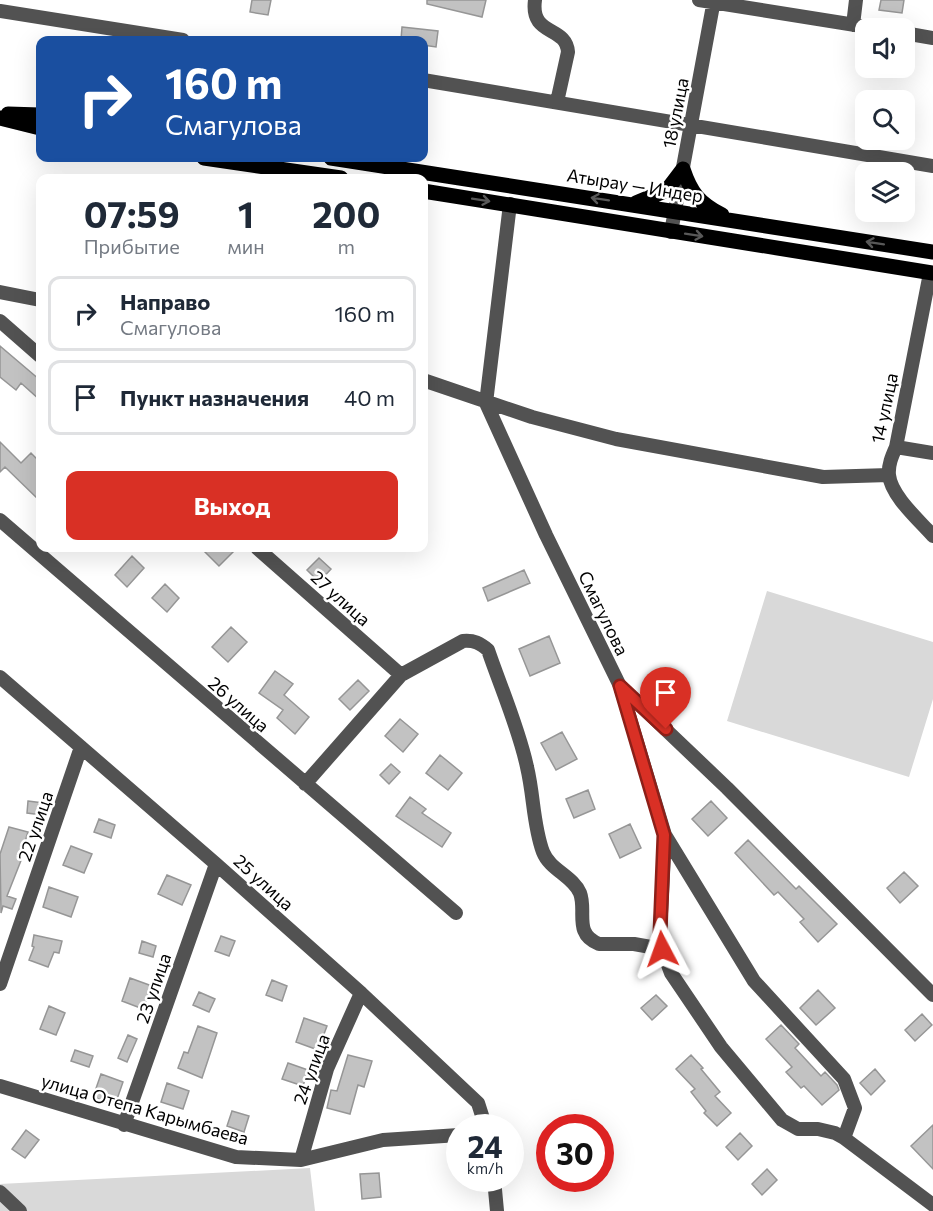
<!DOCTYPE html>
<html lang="ru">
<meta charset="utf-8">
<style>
:root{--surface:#fff;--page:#f2f2f3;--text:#1f2937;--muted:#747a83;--line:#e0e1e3;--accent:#d93025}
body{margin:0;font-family:Commissioner,sans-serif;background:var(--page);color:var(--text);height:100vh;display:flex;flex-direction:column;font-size:22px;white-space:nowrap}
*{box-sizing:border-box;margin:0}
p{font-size:20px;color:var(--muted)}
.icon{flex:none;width:33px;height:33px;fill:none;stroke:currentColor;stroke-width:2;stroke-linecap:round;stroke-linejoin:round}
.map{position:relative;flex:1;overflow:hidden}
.panel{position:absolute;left:36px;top:174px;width:392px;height:378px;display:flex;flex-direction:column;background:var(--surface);border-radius:12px;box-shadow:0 6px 24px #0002}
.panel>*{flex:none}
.top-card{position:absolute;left:36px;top:36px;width:392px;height:126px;border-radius:12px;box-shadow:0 6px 24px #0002;background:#1a4fa0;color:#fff;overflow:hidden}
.tools{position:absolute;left:855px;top:18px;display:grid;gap:12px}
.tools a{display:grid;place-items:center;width:60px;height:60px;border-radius:12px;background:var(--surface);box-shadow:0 6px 24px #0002;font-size:30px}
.speed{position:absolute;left:446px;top:1114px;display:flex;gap:12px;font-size:30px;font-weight:700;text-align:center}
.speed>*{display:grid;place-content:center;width:78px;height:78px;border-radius:50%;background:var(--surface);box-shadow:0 6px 24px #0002;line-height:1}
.speed small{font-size:15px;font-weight:400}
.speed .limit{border:9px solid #d22;background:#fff;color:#111}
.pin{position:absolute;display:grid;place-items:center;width:51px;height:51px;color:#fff;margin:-62px -26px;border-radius:50% 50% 50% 0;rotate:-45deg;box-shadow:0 0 6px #0007}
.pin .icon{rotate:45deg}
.me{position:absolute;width:66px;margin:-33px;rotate:356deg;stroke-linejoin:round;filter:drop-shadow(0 0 4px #0008)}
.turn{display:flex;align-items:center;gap:21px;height:126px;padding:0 30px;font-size:27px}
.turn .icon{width:78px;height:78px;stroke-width:2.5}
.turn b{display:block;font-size:42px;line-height:51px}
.eta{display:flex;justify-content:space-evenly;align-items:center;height:102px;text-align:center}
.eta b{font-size:36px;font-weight:700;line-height:42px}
.action{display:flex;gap:12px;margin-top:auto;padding:12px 30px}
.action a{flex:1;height:69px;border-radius:12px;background:var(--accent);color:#fff;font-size:24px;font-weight:700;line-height:69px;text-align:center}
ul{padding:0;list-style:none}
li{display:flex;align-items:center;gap:18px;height:75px;margin:0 12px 9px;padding:0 18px;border:3px solid var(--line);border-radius:12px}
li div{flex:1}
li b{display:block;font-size:22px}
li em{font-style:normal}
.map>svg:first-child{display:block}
</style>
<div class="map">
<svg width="933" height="1211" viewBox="0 0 933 1211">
<rect width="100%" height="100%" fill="#fff"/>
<path fill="#d9d9d9" d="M767,591l166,51v57l-24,78 -182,-56z
M310,1168l5,43h-315v-27z"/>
<path fill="#c2c2c2" stroke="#969696" stroke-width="1.5" d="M252,0h19l-3,15 -18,-3z
M427,0h59l-4,17 -55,-13z
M881,0h23l-2,13 -23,-3z
M402,27l36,4 -2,16 -13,-2v-5h-22z
M0,346l40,34v20l-19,-17 -5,7 -16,-13z
M0,442l21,21 10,-10 9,9v39l-35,-34 -5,5z
M201,548h36l-18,18z
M132,556l12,12 -17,19 -12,-12z
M319,558l12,11 -12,13 -12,-12z
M524,570l6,13 -42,18 -5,-13z
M165,584l14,14 -12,14 -15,-14z
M231,627l16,15 -19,20 -16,-15z
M549,636l11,27 -30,13 -11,-27z
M275,671l18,13 -9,11 25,22 -14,17 -18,-16 6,-8 -24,-17z
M358,680l11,11 -19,19 -11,-11z
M400,719l18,15 -15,18 -18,-16z
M562,732l15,27 -21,11 -15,-27z
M440,755l22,18 -14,17 -22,-17z
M391,764l9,8 -11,12 -9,-9z
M588,790l7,19 -21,9 -8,-19z
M410,797l16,12 -4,4 29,20 -9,14 -46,-31z
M28,801l15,2 -1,12 -15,-2z
M711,801l16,17 -19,18 -16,-17z
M99,819l16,6 -4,13 -17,-6z
M630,824l11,24 -21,10 -11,-24z
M9,827l19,5 -8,26h2l-15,38 9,3 -4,10 -9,-3 -2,7 -1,-59z
M748,840l48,49 3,-3 38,38 -19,18 -18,-20 4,-3 -26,-27 -4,3 -39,-42z
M71,846l21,8 -8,19 -21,-8z
M904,872l14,14 -18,17 -13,-15z
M167,875l24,10 -9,20 -24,-11z
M49,887l29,10 -7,20 -28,-10z
M34,935l28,6 -3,12 -5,-1 -6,15 -19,-7 5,-13 -2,-1z
M221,936l14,5 -6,15 -14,-5z
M142,941l14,5 -3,11 -14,-4z
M130,978l22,8 -9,23 -21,-8z
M272,980l15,6 -5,15 -16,-6z
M818,990l17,18 -19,17 -16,-17z
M199,992l16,7 -6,13 -16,-7z
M656,995l11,11 -15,14 -11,-12z
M49,1006l16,7 -9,22 -16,-6z
M922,1014l10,11 -17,16 -10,-11z
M304,1018l23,8 -9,24 -22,-8z
M781,1025l18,19 -4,4 26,28 4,-4 12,13 2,5 -17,15 -18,-19 -3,2 -15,-16 6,-5 -26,-28z
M198,1026l19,7 -15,45 -24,-10 6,-16 4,1z
M128,1035l9,4 -10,23 -9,-4z
M75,1050l18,6 -4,11 -18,-6z
M348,1055l24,6 -8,26 -6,-2 -8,29 -23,-6 4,-18 6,1z
M691,1055l12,13 -2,1 19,23 -5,4 16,17 -14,13 -13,-13 2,-2 -15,-19 4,-3 -19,-20z
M288,1063l20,7 -5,16 -21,-7z
M875,1069l10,12 -14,14 -11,-12z
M101,1074l22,8 -8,23 -22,-8z
M167,1083l22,8 -6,18 -22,-7z
M232,1111l17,5 -5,16 -17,-6z
M933,1125v44l-22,-23z
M26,1130l13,10 -14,18 -13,-9z
M740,1133l12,13 -14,14 -12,-13z
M767,1169l10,11 -15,15 -10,-11z
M379,1173l2,24 -19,2 -2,-25z"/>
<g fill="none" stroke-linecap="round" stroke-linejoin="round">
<path stroke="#525252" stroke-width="14" d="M535,0c-5,37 31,25 33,52l-11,50
M699,0l175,28
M0,11l183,29
M853,25l3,-25
M904,33l29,5
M423,80l510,86
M510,204l-24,199 60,132 74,151 107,102 206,207
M671,232l43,-232
M930,273l-34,174c-4,9 -8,18 -7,28 2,21 31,46 44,61
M0,292l40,8
M0,321l40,35
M423,380l109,37 84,22 207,38 66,-2
M896,447l37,6
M0,520l456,393
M257,548l144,127
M0,677l216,187 145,129 117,110 8,25
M621,689l44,146 89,146 90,98 11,29 -11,30 89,67
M305,784l96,-109 62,-34c11,-1 17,2 25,9 13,38 31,79 39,117 7,29 6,58 16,85 7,18 30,24 37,41 7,18 -7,41 19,51h35l28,5
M665,835l-5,98 2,16 9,24 50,74 61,73 16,9h20l17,4 9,5
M0,984l81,-237
M0,1086l236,71 65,3 82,-20 76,-5
M124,1125l92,-261
M301,1160l26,-91 34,-76
M494,1179l3,32
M0,1192l20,19"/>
<path stroke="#000" stroke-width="15" d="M8,114l32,1
M0,118l40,10
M204,158l137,20
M331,158l602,94
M683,169c8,24 16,34 39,46
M423,191l510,82
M636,203l31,-13 16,-21"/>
</g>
<defs><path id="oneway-shaft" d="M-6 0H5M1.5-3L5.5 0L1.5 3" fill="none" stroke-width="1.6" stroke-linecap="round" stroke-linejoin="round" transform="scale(1.5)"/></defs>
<g stroke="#595959">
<use href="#oneway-shaft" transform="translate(600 199) rotate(-171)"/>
<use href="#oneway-shaft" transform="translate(481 200) rotate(9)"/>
<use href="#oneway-shaft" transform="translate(694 235) rotate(9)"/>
<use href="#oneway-shaft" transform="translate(875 243) rotate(-171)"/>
</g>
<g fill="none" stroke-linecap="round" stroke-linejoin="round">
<defs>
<path id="route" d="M662,949l-2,-16 4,-98 -44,-149 46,43"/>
</defs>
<use href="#route" stroke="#8d1f18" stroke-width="15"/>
<use href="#route" stroke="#d93025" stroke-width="10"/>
</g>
<g text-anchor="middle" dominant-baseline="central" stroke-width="5" stroke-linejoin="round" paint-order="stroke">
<g font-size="18" fill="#000" stroke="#fff">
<text transform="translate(675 113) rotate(-79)">18 улица</text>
<text transform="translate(635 185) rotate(9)">Атырау — Индер</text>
<text transform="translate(884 408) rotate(-78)">14 улица</text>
<text transform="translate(341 598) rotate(42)">27 улица</text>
<text transform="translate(604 613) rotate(64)">Смагулова</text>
<text transform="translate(239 704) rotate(41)">26 улица</text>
<text transform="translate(35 826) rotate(-71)">22 улица</text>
<text transform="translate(264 882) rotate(42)">25 улица</text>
<text transform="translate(153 988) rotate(-71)">23 улица</text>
<text transform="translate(311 1069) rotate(-70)">24 улица</text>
<text transform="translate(145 1109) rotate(16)">улица Отепа Карымбаева</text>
</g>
</g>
</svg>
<div class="tools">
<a><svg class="icon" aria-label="sound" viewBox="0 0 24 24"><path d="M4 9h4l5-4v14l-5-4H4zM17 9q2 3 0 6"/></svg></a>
<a><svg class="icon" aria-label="search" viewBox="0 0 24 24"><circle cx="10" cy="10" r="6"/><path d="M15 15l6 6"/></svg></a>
<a><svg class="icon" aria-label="layers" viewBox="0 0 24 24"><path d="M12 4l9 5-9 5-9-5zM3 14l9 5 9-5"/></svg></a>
</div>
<div class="speed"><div>24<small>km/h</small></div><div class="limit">30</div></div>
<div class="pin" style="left:666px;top:729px;background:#d93025"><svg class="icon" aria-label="arrive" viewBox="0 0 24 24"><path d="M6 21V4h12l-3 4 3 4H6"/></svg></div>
<svg class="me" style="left:662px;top:949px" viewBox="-20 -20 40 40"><path d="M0-17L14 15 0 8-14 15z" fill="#d93025" stroke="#fff" stroke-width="4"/></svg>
<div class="top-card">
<div class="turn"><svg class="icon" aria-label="right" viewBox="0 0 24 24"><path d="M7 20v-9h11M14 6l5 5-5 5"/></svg><div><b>160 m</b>Смагулова</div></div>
</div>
<section class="panel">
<div class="eta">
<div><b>07:59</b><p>Прибытие</p></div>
<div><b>1</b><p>мин</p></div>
<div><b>200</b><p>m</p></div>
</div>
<ul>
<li><svg class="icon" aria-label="right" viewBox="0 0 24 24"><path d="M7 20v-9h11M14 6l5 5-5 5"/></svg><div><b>Направо</b><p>Смагулова</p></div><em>160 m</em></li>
<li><svg class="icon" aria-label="arrive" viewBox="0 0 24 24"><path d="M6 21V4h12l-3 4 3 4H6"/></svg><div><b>Пункт назначения</b></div><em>40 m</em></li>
</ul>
<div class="action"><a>Выход</a></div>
</section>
</div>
